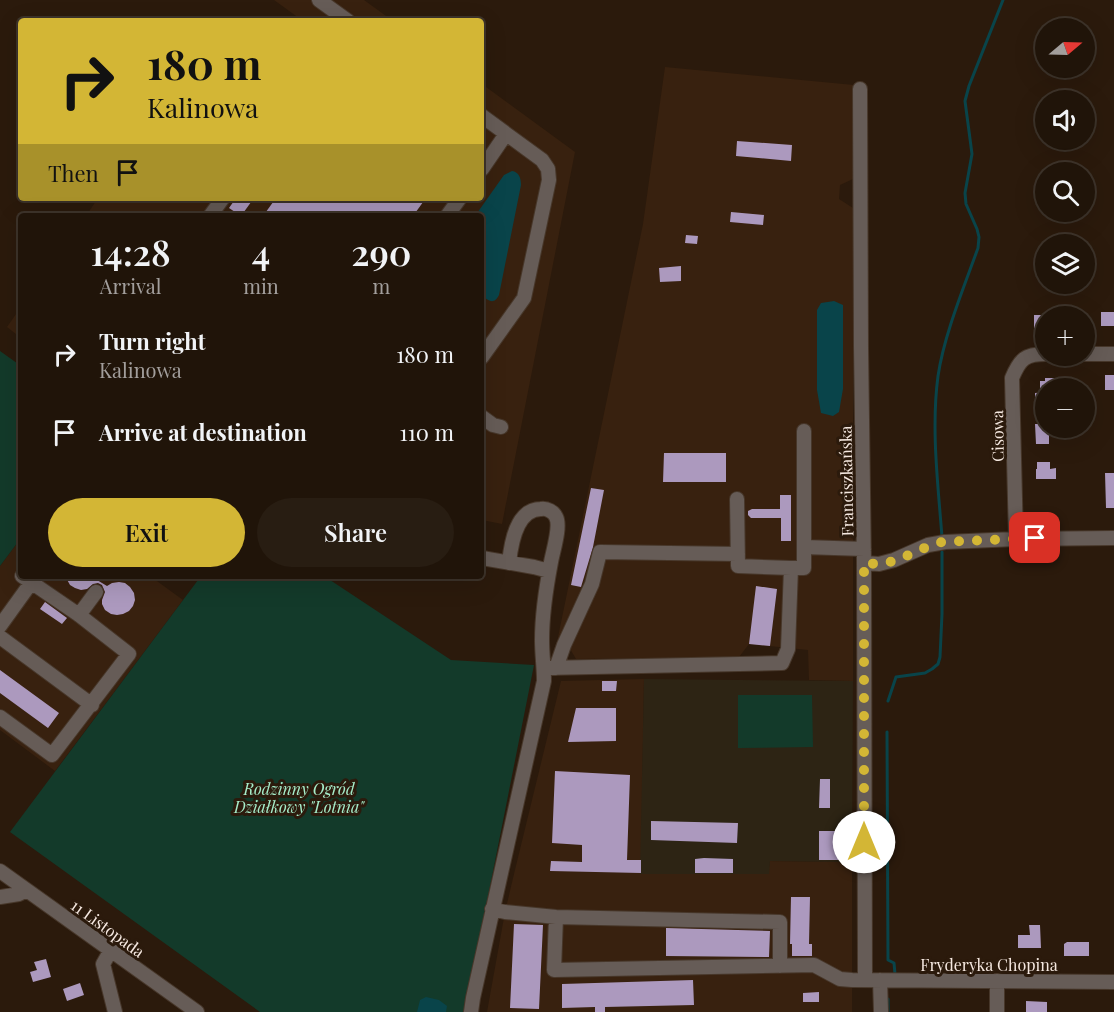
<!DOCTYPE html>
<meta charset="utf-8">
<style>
:root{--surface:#201409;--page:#281d12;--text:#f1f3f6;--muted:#a29e9c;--line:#3d332a;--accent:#d3b635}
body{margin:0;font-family:"Playfair Display",serif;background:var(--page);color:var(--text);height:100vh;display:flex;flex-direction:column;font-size:22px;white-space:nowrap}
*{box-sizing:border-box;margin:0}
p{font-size:20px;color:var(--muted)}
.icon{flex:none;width:33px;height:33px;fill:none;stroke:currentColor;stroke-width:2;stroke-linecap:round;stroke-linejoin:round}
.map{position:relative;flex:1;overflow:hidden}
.details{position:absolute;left:18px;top:213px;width:466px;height:366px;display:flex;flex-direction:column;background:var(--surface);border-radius:6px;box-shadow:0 6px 24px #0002,0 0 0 2px var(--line)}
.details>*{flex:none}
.top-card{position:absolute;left:18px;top:18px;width:466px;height:183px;border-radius:6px;box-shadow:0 6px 24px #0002,0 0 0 2px var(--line);background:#d3b635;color:#111;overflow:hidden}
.needle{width:39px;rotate:71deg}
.buttons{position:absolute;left:1035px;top:18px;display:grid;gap:12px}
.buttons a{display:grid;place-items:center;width:60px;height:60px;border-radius:50%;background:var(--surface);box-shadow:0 6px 24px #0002,0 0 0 2px var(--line);font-size:30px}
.pin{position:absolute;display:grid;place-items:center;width:51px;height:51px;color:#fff;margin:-26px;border-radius:12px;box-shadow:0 3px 9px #0006}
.me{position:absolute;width:66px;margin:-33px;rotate:0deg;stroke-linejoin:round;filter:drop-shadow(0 0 4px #0008)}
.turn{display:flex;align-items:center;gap:21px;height:126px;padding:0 30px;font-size:27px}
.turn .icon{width:78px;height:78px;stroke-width:2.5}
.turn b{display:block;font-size:42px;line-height:51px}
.then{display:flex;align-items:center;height:57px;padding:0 30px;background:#0003;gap:12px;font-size:22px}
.eta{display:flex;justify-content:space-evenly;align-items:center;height:102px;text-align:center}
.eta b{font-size:36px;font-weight:600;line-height:42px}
.button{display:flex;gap:12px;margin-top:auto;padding:12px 30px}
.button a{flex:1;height:69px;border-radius:36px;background:var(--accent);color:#111;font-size:24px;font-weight:600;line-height:69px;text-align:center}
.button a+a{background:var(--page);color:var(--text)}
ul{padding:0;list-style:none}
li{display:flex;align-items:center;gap:18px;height:78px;padding:0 30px}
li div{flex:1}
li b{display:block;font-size:22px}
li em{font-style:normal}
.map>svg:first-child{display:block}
</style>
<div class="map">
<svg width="1114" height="1012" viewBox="0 0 1114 1012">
<rect width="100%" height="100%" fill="#2b1a0c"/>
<path fill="#38210f" d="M274,0h90l29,21h-90z
M665,67l189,18 -1,94 -13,6 -1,14 14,9v473l-44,-1 -1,-30 -59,-6 -10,13 -163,2 -7,-12 -12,-5 86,-418z
M482,84l93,68 -73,372 -20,-4v-304h-396l12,-18h384z
M21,307v31l-14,-11z
M21,538v38h129l33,24 -128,171 -55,-41v-164z
M644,679l-3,195h127l2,-13 82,1v150h-365l18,-100 9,-38 47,-193z"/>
<path fill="#2d2414" d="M644,679l209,2 -1,181 -82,-1 -1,13h-129z"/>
<path fill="#133a2a" d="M0,351l21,15v172l-21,28z
M201,576h123l127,84 83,5 -69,347h-205l-250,-180z
M738,695h74l1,52 -75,1z"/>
<path fill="#09444a" d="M512,171c7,1 9,7 9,14l-22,110c-5,10 -10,6 -17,1v-80h-7l29,-41z
M834,301l9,4v84l-4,23 -6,4 -12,-3 -4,-23v-80l4,-7z
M426,997l13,3 8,6 -1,6h-29l3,-12z"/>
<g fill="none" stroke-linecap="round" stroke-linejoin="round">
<path stroke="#09444a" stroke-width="3" d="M942,537c-4,-53 -11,-108 -4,-161 6,-41 26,-89 40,-128l1,-11 -2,-8 -11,-25 -1,-11 7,-39 -7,-53 4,-15 34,-86
M888,701l8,-24 29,-4 7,-4 6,-5 2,-7 2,-43v-62
M887,732l1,228 6,3 1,11
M888,1012v-13"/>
</g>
<path fill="#ac99be" d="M737,141l55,4 -1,16 -55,-5z
M236,198h18l-13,18 -12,-8z
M276,198h150l-13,18h-150z
M731,212l33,3 -1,10 -33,-3z
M686,235l12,1 -1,8 -12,-1z
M681,266v15l-21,1 -1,-14z
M1101,312h13v14h-13z
M1034,315h12v14h-12z
M1105,375h9v15h-9z
M1045,378h12v10h-17v-7h5z
M1046,392v9h-11v-8z
M1035,424h11v4h3v16h-13z
M664,453h62v29h-63z
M1037,462h13v7l6,-1v11h-20v-10h1z
M1105,473h9v35h-8z
M591,488l13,2 -11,57 -12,40 -10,-2z
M780,495h11v46h-10v-23h-30l-3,-3v-4l4,-2h28z
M65,576h33l-1,4 10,6 5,-3 7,-1 6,1 5,4 4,6 1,7 -2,6 -4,5 -6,3 -6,1 -6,-1 -6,-4 -3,-6v-4l3,-8 -3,-7 -4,-2 -5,1 -6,5 -6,1 -6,-2 -5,-3z
M756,586l21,3 -7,57 -21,-2z
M45,602l22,16 -5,6 -22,-15z
M0,670l59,43 -11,15 -48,-35z
M602,681h15l-1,10h-14z
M576,708h40v33l-48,1z
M555,771l75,4 -3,85h14v13l-91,-2 1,-10 31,1v-17l-30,-2z
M820,779h10v29h-11z
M651,821l87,2 -1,20 -86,-3z
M819,831h19v29h-19z
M704,858l29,1v14h-38v-14z
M791,897h19l-1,47h3v12h-20v-12h-2z
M514,924l29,1 -4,84 -29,-1z
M1029,925h11l1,23h-23v-13h12z
M666,928l104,3 -1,26 -103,-1z
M1067,942h22v14h-25v-12z
M46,959l5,18 -18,5 -3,-10 7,-2 -3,-8z
M693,980l1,25 -89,2v5h-10v-5l-33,1v-24z
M80,983l4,12 -17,6 -4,-12z
M819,992v10h-16v-9z
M1026,1001l21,1v10h-21z"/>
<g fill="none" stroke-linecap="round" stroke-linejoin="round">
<defs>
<path id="minor" d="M319,0l29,21
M860,89l1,258 3,216 1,416
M482,116l60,44 6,9 1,11 -25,118 -42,59
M482,169l24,-35
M210,216l13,-18
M447,216l13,-18
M1084,354h30
M482,417l11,8 8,2
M737,499l1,67 53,2
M1016,539l-4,-161c8,-19 13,-24 34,-24
M804,547l60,2
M482,558l52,9 15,4
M864,563l15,1 15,-4 34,-15 17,-3 71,-3 98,-1
M79,615l17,-23
M0,626l36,-50
M0,637l92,68
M544,668l238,-5 6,-14 3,-81h13v-137
M556,668l8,-23 28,-61 8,-32 138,2
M0,717l52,38 77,-101 -50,-39 -57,-39
M0,871l197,141
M0,897l19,-3 7,-4
M492,909l13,3 51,5 224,5v44
M556,917l-2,53 260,-5 26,14 12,1 262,2
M111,950l-8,14 12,48
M880,980l1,32
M471,1012l2,-14 71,-317c0,-13 -2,-27 -2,-41 0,-26 4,-52 9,-78 2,-11 10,-36 5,-45 -2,-5 -9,-9 -15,-8 -25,0 -30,35 -32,54
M997,1012v-31"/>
</defs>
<use href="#minor" stroke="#47372a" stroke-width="16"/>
<use href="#minor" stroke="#665c57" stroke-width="14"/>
</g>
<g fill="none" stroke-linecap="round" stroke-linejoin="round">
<path stroke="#d3b635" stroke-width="10" stroke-dasharray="0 18" d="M864,842v-279c5,0 10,1 15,1 21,-2 42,-17 63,-22l93,-4"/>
</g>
<g text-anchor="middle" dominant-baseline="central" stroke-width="6" stroke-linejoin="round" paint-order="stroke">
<g font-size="16" fill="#f5e8e0" stroke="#2b1a0c">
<text transform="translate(997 436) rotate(-91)">Cisowa</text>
<text transform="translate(846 481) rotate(-91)">Franciszkańska</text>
<text transform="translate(108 928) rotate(36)">11 Listopada</text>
<text x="989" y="964">Fryderyka Chopina</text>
</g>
<g font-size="16" font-style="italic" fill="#a6edca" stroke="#2b1a0c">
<text x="299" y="788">Rodzinny Ogród<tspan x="299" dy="18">Działkowy "Lotnia"</tspan></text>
</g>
</g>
</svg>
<div class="buttons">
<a><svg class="needle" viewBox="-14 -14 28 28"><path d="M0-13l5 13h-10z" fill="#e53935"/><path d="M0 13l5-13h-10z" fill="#a29e9c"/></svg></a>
<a><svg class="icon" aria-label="sound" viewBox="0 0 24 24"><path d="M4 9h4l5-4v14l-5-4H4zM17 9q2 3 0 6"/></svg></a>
<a><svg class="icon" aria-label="search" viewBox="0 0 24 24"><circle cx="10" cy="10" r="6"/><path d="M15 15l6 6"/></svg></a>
<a><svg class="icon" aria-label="layers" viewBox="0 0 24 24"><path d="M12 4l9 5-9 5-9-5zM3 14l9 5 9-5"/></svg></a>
<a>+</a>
<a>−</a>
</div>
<div class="pin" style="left:1035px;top:538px;background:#d93025"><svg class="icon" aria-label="arrive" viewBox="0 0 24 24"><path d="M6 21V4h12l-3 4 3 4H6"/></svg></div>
<svg class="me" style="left:864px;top:842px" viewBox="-20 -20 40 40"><circle r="19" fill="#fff"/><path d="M0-13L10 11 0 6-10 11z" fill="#d3b635"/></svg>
<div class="top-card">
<div class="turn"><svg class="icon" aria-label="right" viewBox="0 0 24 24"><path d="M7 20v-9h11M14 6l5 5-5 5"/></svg><div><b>180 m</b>Kalinowa</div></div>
<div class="then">Then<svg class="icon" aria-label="arrive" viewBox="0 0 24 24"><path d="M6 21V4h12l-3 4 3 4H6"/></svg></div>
</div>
<section class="details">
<div class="eta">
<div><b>14:28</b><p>Arrival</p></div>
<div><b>4</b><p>min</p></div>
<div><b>290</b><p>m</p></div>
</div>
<ul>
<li><svg class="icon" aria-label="right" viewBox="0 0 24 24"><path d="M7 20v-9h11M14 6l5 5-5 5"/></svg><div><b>Turn right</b><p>Kalinowa</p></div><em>180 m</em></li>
<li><svg class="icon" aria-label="arrive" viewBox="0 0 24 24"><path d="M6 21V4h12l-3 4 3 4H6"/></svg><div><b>Arrive at destination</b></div><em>110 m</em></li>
</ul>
<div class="button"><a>Exit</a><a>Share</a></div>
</section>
</div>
